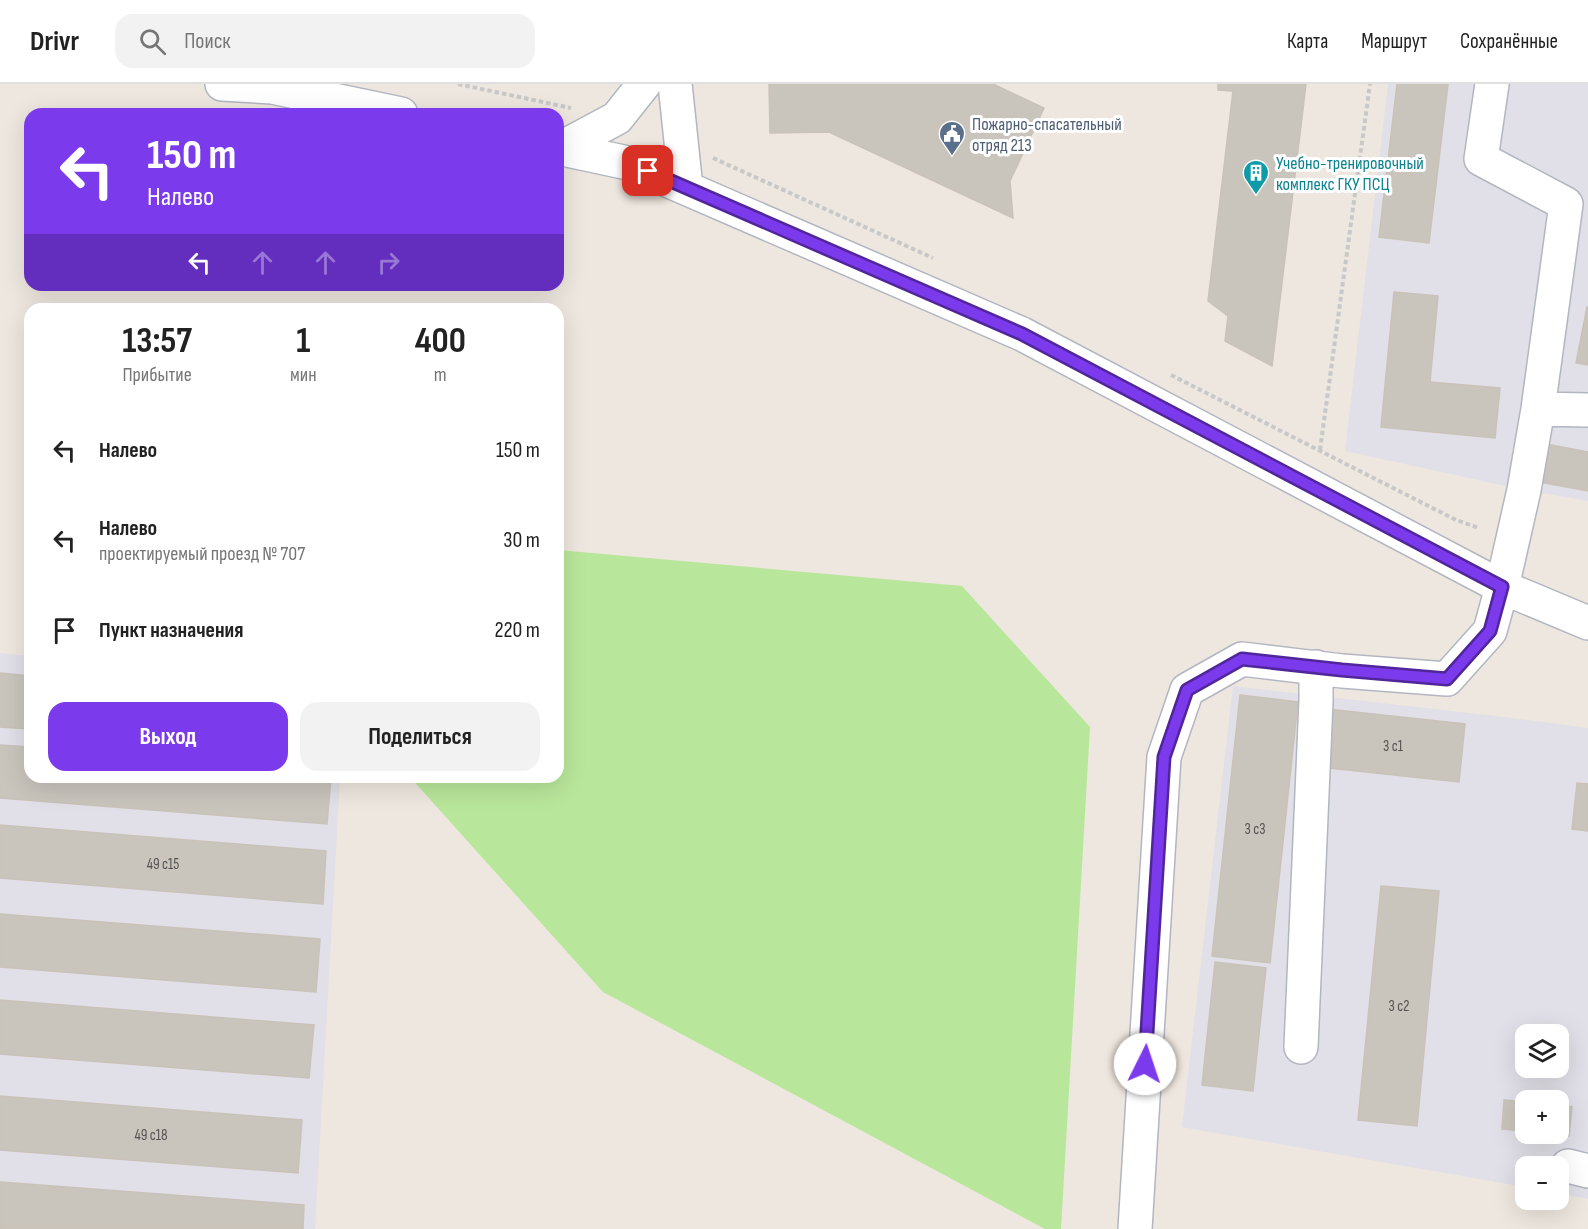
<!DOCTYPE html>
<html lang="ru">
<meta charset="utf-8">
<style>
:root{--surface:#fff;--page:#f2f2f2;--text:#222;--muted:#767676;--line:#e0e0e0;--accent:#7c3aed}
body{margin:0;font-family:"Sofia Sans Condensed",sans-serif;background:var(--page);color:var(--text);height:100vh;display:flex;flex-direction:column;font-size:22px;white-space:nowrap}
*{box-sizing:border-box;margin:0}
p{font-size:20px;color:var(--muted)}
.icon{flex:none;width:33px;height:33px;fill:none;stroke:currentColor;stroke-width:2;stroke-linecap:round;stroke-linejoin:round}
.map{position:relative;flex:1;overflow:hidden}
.panel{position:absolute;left:24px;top:219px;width:540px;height:480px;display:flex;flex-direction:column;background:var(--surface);border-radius:18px;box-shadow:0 6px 24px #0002}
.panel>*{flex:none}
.banner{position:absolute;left:24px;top:24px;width:540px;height:183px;border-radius:18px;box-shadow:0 6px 24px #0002;background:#7c3aed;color:#fff;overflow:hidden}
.buttons{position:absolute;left:1515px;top:940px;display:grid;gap:12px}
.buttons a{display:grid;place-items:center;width:54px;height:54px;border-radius:12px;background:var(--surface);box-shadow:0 6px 24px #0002;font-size:30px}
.pin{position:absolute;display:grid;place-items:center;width:51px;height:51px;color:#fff;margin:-26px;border-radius:12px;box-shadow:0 3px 9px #0006}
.me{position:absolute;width:66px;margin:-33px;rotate:4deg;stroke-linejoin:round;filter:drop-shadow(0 0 4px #0008)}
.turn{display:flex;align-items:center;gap:21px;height:126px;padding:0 24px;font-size:27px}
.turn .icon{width:78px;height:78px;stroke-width:2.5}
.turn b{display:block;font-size:42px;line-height:51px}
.lanes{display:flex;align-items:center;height:57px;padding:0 24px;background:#0003;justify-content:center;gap:30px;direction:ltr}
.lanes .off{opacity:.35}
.eta{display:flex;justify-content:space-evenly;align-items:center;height:102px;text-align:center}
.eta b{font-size:36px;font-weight:700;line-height:42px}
.action{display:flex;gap:12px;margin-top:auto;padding:12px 24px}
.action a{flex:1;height:69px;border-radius:18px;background:var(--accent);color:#fff;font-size:24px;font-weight:700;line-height:69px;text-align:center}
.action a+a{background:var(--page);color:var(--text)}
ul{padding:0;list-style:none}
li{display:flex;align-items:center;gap:18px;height:90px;padding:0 24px}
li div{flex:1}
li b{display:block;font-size:22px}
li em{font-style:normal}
header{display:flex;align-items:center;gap:36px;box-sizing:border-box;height:84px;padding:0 30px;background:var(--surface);border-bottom:2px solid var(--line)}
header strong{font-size:28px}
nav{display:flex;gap:33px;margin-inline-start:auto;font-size:21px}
.search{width:420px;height:54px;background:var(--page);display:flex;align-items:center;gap:15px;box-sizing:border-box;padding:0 21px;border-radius:18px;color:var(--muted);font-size:22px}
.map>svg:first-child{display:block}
</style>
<header>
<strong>Drivr</strong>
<div class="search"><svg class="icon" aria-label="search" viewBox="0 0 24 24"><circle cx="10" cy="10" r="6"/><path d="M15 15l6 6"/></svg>Поиск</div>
<nav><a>Карта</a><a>Маршрут</a><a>Сохранённые</a></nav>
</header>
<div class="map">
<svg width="1588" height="1145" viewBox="0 0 1588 1145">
<rect width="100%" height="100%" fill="#eee7df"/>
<path fill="#e1dfe7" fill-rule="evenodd" d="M1388,0h200v417l-64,-11 -179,-39z
M0,569l30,3v121h310l-25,452h-315z
M1233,602l271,31 84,11v471l-29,-6 -1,-26h-32l-1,20 -343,-60zM1526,951h32v33h-32zM1526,1017h32v33h-32z"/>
<path fill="#b8e69a" d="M558,466l404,36 128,141 -29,502h-16l-442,-237 -193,-215h148z"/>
<path fill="#c9c5bd" stroke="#cac2b8" stroke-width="1.5" d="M769,0h224l51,24 -34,73 3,37 -184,-86 -59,1z
M1218,0h88l-34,282 -47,-25 3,-25 -20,-15 25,-210 -15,-1z
M1397,0h51l-19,159 -50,-6z
M1394,208l44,4 -8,86 70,6 -5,50 -114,-11z
M1587,223l1,1v57l-12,-2z
M1546,360l42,8v39l-49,-9z
M0,589l30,3v53l-30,-2z
M1240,611l58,7 -28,261 -58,-7z
M1327,625l138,15 -6,58 -139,-15z
M0,661l30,2v30h301l-4,47 -327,-26z
M1577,699l11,1v47l-16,-2z
M0,741l326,26 -3,53 -323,-26z
M1381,802l58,5 -22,235 -59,-6z
M0,830l320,25 -4,53 -316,-25z
M1215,878l51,6 -13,123 -51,-6z
M0,916l314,25 -5,53 -309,-24z
M0,1012l302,24 -4,53 -298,-23z
M1504,1016l22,2v29l-24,-2z
M1558,1021l14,2 -3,29 -18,-2h7z
M0,1098l304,23 -1,24h-303z"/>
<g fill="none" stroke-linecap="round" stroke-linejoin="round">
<defs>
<path id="minor" d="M222,0l50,3 129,27
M675,0l11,104
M558,64l70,15 394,171 480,253 86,36
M561,64l56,-30 27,-34
M1538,325l50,1
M1301,963l15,-346v-34
M1568,1082l20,5
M1135,1145l29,-472 23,-67 55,-31 100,12 105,8 43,-48 12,-44 22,-97 14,-81 28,-205 -85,-45 11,-75"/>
</defs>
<use href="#minor" stroke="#b2b6c0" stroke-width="36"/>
<path stroke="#c8c8c8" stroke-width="4" stroke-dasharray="4.5 3" stroke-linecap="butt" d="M458,0l113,24
M713,74l220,100
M1171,291l285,145 23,8
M1320,366l50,-366"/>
<use href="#minor" stroke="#fff" stroke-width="33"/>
</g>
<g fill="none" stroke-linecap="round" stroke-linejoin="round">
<defs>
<path id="route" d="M648,87l374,163 480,253 -12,44 -43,48 -105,-9 -100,-11 -55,31 -23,67 -19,307"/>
</defs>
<use href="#route" stroke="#51269a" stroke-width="15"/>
<use href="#route" stroke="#7c3aed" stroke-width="10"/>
</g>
<defs>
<symbol id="civic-pin" viewBox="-11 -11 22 30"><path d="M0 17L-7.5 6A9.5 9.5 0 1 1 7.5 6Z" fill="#5c6f8a" stroke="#fff"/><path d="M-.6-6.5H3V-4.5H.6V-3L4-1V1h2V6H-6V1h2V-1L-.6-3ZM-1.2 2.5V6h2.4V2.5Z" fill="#fff"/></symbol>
<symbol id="building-pin" viewBox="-11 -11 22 30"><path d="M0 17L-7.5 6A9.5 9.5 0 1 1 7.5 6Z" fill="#0f9aa8" stroke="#fff"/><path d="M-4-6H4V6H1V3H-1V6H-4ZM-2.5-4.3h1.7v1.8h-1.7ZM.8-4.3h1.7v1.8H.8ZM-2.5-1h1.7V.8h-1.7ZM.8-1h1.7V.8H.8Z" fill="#fff"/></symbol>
</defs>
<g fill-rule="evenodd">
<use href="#civic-pin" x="937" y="35" width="30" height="40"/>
<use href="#building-pin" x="1241" y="74" width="30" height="40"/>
</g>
<g text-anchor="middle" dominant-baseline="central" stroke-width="6" stroke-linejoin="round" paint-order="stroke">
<g font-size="15" fill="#535250">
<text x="1393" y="662">3 с1</text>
<text x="1255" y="745">3 с3</text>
<text x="163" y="780">49 с15</text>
<text x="1399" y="922">3 с2</text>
<text x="151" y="1051">49 с18</text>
</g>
<g font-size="18" fill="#4e5e75" stroke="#fff" text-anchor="start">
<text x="972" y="40">Пожарно-спасательный<tspan x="972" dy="21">отряд 213</tspan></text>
</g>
<g font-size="18" fill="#0d838f" stroke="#fff" text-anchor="start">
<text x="1276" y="79">Учебно-тренировочный<tspan x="1276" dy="21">комплекс ГКУ ПСЦ</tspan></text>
</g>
</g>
</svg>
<div class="buttons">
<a><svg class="icon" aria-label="layers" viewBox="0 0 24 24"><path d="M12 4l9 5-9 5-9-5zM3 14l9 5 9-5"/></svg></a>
<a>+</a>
<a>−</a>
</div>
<div class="pin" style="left:648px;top:87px;background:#d93025"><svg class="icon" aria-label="arrive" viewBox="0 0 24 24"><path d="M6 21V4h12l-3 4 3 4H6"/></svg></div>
<svg class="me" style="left:1145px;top:980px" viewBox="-20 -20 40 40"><circle r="19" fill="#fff"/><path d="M0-13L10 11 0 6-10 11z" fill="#7c3aed"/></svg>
<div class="banner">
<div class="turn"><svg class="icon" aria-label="left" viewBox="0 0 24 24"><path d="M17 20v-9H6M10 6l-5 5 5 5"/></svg><div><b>150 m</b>Налево</div></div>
<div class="lanes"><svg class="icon" aria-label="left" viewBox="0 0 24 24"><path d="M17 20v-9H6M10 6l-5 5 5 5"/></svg><svg class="icon off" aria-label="ahead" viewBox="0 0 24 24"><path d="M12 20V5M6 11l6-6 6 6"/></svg><svg class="icon off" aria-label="ahead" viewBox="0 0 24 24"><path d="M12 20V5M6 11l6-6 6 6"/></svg><svg class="icon off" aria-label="right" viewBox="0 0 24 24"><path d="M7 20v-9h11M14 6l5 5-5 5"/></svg></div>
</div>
<section class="panel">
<div class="eta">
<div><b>13:57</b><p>Прибытие</p></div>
<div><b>1</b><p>мин</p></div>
<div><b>400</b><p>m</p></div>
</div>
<ul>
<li><svg class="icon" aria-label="left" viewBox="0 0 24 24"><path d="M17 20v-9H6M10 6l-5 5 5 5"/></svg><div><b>Налево</b></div><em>150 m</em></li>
<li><svg class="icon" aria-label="left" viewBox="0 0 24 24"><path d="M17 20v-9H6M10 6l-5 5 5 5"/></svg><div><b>Налево</b><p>проектируемый проезд № 707</p></div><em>30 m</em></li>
<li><svg class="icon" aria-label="arrive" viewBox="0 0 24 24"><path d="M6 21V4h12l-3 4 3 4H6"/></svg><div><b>Пункт назначения</b></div><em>220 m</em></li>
</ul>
<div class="action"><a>Выход</a><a>Поделиться</a></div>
</section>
</div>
